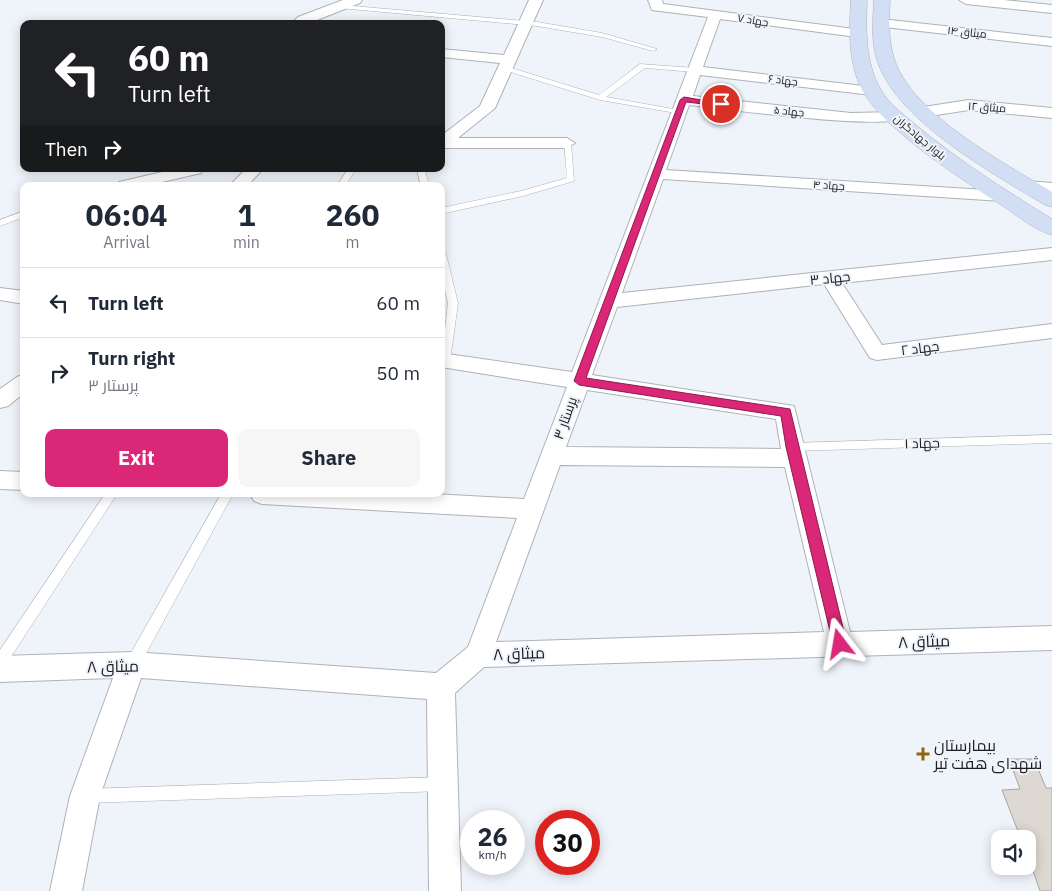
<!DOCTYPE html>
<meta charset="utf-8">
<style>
:root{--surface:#fff;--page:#f6f6f7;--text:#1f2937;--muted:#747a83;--line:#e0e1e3;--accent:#db2777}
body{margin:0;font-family:"IBM Plex Sans",Cairo,sans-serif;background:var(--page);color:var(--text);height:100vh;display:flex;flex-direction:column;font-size:19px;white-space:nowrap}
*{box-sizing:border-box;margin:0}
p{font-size:16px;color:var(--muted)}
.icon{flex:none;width:28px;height:28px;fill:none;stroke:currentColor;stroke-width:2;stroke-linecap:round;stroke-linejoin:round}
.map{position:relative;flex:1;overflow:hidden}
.sheet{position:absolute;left:20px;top:182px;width:425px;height:315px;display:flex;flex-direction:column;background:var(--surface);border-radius:10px;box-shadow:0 2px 12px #0003}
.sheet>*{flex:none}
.banner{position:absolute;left:20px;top:20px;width:425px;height:152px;border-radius:10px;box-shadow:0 2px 12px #0003;background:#202124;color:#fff;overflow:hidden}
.fabs{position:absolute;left:991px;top:830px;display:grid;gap:10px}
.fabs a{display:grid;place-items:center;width:45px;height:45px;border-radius:10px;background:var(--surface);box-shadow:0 2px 12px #0003;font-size:25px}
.speed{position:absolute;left:460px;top:810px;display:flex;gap:10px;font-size:25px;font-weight:700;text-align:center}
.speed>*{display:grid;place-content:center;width:65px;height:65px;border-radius:50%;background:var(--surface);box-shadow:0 2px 12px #0003;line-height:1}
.speed small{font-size:12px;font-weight:400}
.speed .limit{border:8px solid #d22;background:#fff;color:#111}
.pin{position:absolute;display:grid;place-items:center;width:42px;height:42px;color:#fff;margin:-21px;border:2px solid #fff;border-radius:50%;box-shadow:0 1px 5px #0007}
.me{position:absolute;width:55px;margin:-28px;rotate:346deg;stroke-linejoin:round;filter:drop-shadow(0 0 4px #0008)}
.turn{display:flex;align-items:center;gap:18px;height:105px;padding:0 25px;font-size:22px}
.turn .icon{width:65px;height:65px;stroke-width:2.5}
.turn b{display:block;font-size:35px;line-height:42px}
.then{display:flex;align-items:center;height:48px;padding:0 25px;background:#0003;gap:10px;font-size:19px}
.eta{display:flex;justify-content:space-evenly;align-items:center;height:85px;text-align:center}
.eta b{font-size:30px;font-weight:700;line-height:35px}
.action{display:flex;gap:10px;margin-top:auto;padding:10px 25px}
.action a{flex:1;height:58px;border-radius:10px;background:var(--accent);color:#fff;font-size:20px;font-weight:700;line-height:58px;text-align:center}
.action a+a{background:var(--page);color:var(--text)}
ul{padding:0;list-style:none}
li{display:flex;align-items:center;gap:15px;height:70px;padding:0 25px;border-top:1px solid var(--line)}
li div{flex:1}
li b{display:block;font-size:19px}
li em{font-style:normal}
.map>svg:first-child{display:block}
</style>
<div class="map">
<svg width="1052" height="891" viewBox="0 0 1052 891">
<rect width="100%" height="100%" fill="#eff3fa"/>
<path fill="#ddd8d1" stroke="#aaa69f" d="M1009,759h25l12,29h6v103h-12l-12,-35v-17h-7l-19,-49 18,-1z"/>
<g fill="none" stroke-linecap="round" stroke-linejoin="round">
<defs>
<path id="lane" d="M341,5l196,17 65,11 55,16 -4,2 -51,-14 -65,-11 -198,-18 -1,-1z
M640,64l55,4 4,2 -4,2 -50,-4 -39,29 73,13 4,2 -1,2 -82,-14 -99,-31 7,-2 91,28z
M564,141l7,2 3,38 -51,15 -82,18v-6l80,-17 46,-13z
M348,169h8l-11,17h-8z
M417,169h8l4,17h-8z
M24,211v6l-24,9v-6z
M441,251l5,3 12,49 -8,58 -5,4 -4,-2 7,-60 -7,-29z
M1052,435v8l-260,8 -4,-1 -2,-3 2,-3 4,-1z
M105,494h12l-112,172 -5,2v-18z
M221,494h12l-96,176 -5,1 -5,-1 -2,-5 2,-5z
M443,777l5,2 2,5 -2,5 -5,2 -357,12 -5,-2 -2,-5 2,-5 5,-2z"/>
<path id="street" d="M343,0h19l-2,3 -53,21h-16l7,-7z
M529,0h14l-48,108 -37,30h109l8,5 -8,5h-126v-12l39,-30 20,-43 -59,-6v-8l63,6z
M648,0h14l1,4 199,26 2,3 -7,4 -137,-18 -17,48 169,20 7,4 -7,4 -172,-20 -7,21 158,17 44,-1 8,5c-11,15 -186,-9 -214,-12l-23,65 336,21 6,1 3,4 -3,4 -6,1 -339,-22 -41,114 430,-45v12l-210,23 40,62 170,-21v14l-175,22 -7,-2 -46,-74 -207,23 -25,68 202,31 56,226 202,-6v24l-568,17 -29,26 6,198h-32l-2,-192 -286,-21 -41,118 -18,95h-32l20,-95 43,-118 -113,4v-26l132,-4 304,21 32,-26 49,-129 -255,-14 -8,-3 -4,-7h183l91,5 43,-112 -126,-20v-14l131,19 136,-355 -56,-7zM587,390l189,29 5,30 -215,-2zM560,465l225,2 39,165 -328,10z
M959,0h45l48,5v8l-86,-9z
M881,19l171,19v8l-176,-20 -2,-3z
M969,100l83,8v10l-83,-8 -46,7 -8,-5 8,-5z
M175,169h28l-2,4 -56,13h-28l2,-4z
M246,169h17l-16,17h-18z
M1027,181l25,2v10l-31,-3 -2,-4 2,-4z
M0,288l24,3v13l-24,-4z
M24,374v19l-16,13 -8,2v-19l17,-12z
M0,471l24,1v18l-24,-1z"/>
<path id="secondary" d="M851,0h16c-1,30 -2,63 14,90 8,14 23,25 35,35 42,35 89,65 136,94v16c-18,-5 -34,-19 -49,-29 -39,-25 -119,-76 -141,-116 -14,-28 -13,-60 -11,-90z
M874,0h16c-1,20 -2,42 5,61 19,54 109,102 157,131v15l-7,-2c-53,-32 -152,-86 -169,-148 -5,-19 -3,-38 -2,-57z"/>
</defs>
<use href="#lane" stroke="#aeb2b9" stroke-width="1"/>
<use href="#street" stroke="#aeb2b9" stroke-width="2"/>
<use href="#secondary" stroke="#aeb2b9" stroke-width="1"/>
<use href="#lane" fill="#fff" fill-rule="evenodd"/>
<use href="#street" fill="#fff" fill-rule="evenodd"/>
<use href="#secondary" fill="#d1def4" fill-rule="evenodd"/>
</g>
<path fill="#db2777" stroke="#8e194d" d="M684,97l41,7 -4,2 -35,-4 -100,276 204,31 57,235 -2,4 -5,2 -5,-2 -2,-4 -47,-197 -5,-31 -202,-31 -5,-4 106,-281z"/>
<path fill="#90630d" stroke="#eff3fa" stroke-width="2" d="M920.5 746.5h5v5h5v5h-5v5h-5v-5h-5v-5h5z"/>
<g text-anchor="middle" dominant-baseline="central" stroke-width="4" stroke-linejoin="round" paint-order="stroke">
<g font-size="11" fill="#1b1d1f" stroke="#eff3fa">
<text transform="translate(753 20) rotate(10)">جهاد ۷</text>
<text transform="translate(967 32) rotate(6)">میثاق ۱۴</text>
<text transform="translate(783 80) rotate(7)">جهاد ۶</text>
<text transform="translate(987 107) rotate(4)">میثاق ۱۲</text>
<text transform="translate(789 111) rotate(6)">جهاد ۵</text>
<text transform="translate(920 137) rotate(40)">بلوار جهادگران</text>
<text transform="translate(829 185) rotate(4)">جهاد ۴</text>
</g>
<g font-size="14" fill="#1b1d1f" stroke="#eff3fa">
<text transform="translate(830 278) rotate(-6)">جهاد ۳</text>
<text transform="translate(920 348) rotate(-7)">جهاد ۲</text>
<text transform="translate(565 418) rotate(-70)">پرستار ۳</text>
<text transform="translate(922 443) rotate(-2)">جهاد ۱</text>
</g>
<g font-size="16" fill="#1b1d1f" stroke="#eff3fa">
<text transform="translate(924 641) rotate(-2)">میثاق ۸</text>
<text transform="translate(519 653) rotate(-2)">میثاق ۸</text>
<text transform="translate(113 666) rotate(-1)">میثاق ۸</text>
</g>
<g font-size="16" fill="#1b1d1f" stroke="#eff3fa" text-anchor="start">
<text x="934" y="745">بیمارستان<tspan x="934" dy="18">شهدای هفت تیر</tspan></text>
</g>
</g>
</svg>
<div class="fabs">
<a><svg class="icon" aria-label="sound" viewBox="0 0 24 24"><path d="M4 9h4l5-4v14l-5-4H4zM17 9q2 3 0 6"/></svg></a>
</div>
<div class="speed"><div>26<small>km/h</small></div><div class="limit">30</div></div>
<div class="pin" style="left:721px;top:104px;background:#d93025"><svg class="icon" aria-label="arrive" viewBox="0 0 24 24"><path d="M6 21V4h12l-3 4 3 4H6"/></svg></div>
<svg class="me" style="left:840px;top:644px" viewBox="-20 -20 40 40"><path d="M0-17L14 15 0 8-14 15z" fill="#db2777" stroke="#fff" stroke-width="4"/></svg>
<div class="banner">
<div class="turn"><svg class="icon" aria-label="left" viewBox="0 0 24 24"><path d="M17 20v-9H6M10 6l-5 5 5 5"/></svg><div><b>60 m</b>Turn left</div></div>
<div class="then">Then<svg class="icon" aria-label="right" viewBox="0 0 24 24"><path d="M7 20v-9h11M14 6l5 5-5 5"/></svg></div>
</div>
<section class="sheet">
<div class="eta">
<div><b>06:04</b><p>Arrival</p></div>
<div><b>1</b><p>min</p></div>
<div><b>260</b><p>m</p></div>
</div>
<ul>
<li><svg class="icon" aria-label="left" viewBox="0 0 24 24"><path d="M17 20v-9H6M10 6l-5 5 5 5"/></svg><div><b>Turn left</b></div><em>60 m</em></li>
<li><svg class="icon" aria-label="right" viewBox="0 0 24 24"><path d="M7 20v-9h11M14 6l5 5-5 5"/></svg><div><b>Turn right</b><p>پرستار ۳</p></div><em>50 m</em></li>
</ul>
<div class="action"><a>Exit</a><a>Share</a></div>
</section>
</div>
